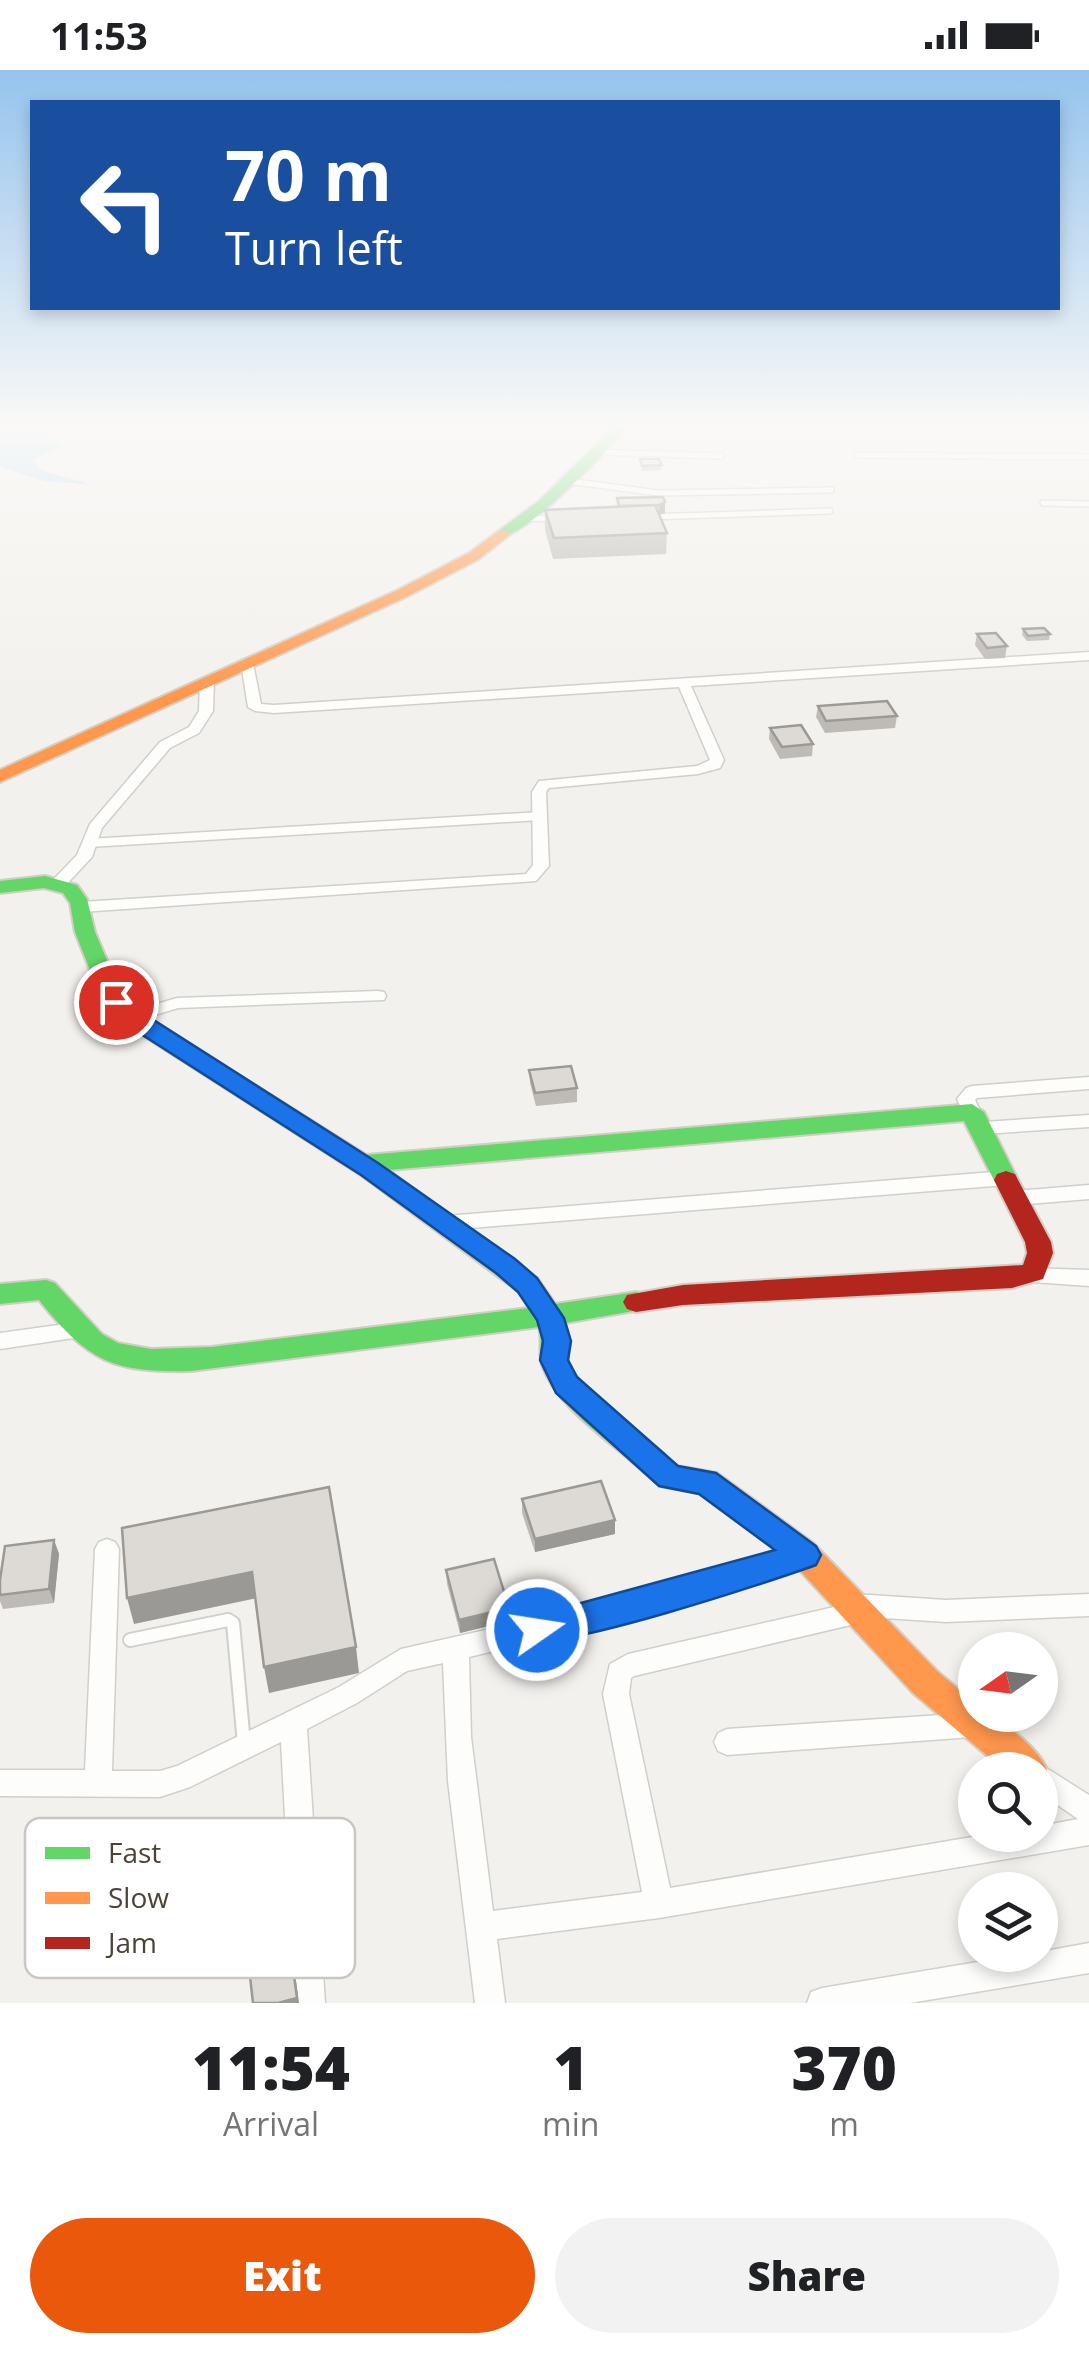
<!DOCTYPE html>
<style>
:root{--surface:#fff;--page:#f2f2f2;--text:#202124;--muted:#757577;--accent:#ea580c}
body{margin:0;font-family:"Open Sans",sans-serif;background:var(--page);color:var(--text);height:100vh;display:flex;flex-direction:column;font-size:38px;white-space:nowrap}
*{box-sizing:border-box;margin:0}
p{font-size:32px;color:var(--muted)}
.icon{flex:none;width:55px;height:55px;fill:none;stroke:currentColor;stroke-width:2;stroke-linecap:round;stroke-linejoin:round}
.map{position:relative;height:1933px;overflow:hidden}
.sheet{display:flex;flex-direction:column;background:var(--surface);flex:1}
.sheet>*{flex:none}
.banner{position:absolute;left:30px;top:30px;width:1030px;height:210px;border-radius:0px;box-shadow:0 5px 15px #0003;background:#1a4fa0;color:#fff;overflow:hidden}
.needle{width:65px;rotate:256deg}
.tools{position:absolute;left:958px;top:1562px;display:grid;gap:20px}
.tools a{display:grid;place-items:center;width:100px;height:100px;border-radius:50%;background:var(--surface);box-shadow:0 5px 15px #0003;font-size:50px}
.pin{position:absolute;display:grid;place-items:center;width:85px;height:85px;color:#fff;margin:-42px;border:5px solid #fff;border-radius:50%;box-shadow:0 2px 10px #0007}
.me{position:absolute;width:110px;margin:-55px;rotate:77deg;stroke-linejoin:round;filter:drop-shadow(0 0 8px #0008)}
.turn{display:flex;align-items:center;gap:35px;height:210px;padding:0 30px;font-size:45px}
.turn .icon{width:130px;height:130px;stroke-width:2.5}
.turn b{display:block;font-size:70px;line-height:85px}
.eta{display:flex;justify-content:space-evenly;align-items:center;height:170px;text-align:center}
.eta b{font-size:60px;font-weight:800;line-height:70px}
.primary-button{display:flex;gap:20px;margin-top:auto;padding:20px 30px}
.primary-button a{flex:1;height:115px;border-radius:60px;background:var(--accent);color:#fff;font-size:40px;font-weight:800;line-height:115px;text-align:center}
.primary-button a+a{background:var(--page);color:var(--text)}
.status{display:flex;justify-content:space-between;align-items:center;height:70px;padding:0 50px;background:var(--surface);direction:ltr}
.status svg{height:28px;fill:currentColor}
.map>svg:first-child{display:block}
</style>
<div class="status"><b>11:53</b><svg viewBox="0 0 49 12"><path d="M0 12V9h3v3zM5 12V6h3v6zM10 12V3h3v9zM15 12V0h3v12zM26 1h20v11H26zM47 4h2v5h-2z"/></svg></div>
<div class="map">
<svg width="1089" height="1933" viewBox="0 0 1089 1933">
<rect width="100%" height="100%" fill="#f3f1ed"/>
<path fill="#baddf4" d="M0,356l38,5 25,15 -30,14 6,10 55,15 -50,-4 -44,-15z"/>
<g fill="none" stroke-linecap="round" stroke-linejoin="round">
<defs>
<path id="lane-far2" d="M597,382l124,4
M857,385l232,2
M568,411l90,12 173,-3
M1043,433l46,1
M648,447l182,-6
M525,448l32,1"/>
<path id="lane-far1" d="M89,773l451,-27"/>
<path id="lane" d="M130,1570l98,-20 5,3 11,121"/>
<path id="street" d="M1089,582v8l-398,26 33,74 -4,8 -22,6 -149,14 -3,4 3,74 -13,15 -455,31 -8,-5 8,-5 445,-28 7,-9 -1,-73 7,-11 158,-15 13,-6 -31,-73 -405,26 -19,-2 -7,-4 -7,-44 1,-3 11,3 8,41 13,1z
M207,607l7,4 -1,30 -14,22 -29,15 -68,80 -10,29 -28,30h-12l-2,-3 2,-3 25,-26 13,-31 70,-82 29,-15 10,-16 1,-30z
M378,921l6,1 2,4 -2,4 -206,8 -46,14 -9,-5 3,-4 51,-15z
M1089,1007v12l-112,9 -2,2 6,12 -9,6 -7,-2 -8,-17 9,-11 6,-2z
M1089,1045v12l-105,7 -9,-6 9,-6z
M1006,1101l7,2 3,5 -3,5 -7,2 -560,45 -7,-2 -3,-5 3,-5 7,-2z
M1089,1115v14l-73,6 -7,-2 -3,-5 3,-5 7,-2z
M1026,1198l63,2v16l-70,-5 -3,-5 3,-5z
M80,1252l7,2 4,6 -4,6 -87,13v-16z
M107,1469l8,3 4,7 -7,222h48l17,-5 162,-79 62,-38 204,-46 200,-58 9,3 3,7 -3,7 -9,3 -200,60 -136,32 2,80 22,174 149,-19 -39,-198 7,-30 18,-10 215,-49 3,-8 9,-3 91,6 143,-6v22l-143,6 -77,-5 -10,6 -225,53 -3,2 -2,16 41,194 314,-53h56v-9l38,-7 -38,-26v-23h-10l10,-6 49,31v50l-430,73 -162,21 8,64h-30l-27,-222 -5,-118 -36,8 -50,32 -50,26 18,274h-30l-14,-261 -91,45 -30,10 -160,-1v-26h85l10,-221 4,-7z
M972,1643l9,3 4,9 -4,9 -9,3 -245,18 -9,-4 -4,-9 4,-9 9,-4z
M1089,1873v30l-179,30h-103l4,-11 11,-4 198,-33h20v-3z"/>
<path id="fast" d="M615,356h13c-19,23 -102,112 -128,110v-6l39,-29z
M45,806l32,9 10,14 8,33 20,47 28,36 223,140 606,-51 12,8 34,68 -3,6h-18l-33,-65 -576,49 149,108 18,26 81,-12 9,3 4,7 -4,7 -80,14c4,14 1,25 3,38 6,26 75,75 96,93l5,9 -5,9 -10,3 -10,-3c-34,-31 -86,-63 -102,-107 -4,-12 1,-25 -3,-38l-348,44c-79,2 -103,-10 -152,-71l-39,4v-20l46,-4 9,3 47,51 16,9 33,6 60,-2 318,-39 -10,-16 -158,-117 -234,-150 -33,-45 -19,-48 -5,-29 -7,-10 -19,-5 -44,5v-12z"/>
<path id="slow" d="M500,460l12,3 -33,26 -71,37 -408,186v-12l398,-180 71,-37z
M654,1381l23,15 40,7 96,70 124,128 38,32v12c24,0 63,32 72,55l-5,12 -2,-12h-36l-91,-77 -122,-132 -92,-68 -39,-7 -21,-23 5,-9z"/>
<path id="jam" d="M1006,1101l9,3 36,68 2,11 -10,26 -31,9 -329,17 -47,7 -9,-3 -4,-7 4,-7 56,-10 340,-20 4,-12 -2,-11 -31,-62 3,-6z"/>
</defs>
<use href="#lane-far2" stroke="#d1cfca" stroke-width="8"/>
<use href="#lane-far1" stroke="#d1cfca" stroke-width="11"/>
<use href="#lane" stroke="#d1cfca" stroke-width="16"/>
<use href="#street" stroke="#d1cfca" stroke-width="3"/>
<use href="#fast" stroke="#d3cec3" stroke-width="4"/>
<use href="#slow" stroke="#d3cec3" stroke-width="4"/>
<use href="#jam" stroke="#d3cec3" stroke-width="4"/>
<use href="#lane-far2" stroke="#fdfdfc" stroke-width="5"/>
<use href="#lane-far1" stroke="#fdfdfc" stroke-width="8"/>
<use href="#lane" stroke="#fdfdfc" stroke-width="12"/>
<use href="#street" fill="#fdfdfc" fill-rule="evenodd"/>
<use href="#fast" fill="#63d668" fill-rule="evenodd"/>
<use href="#slow" fill="#ff974d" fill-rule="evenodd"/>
<use href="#jam" fill="#b3261e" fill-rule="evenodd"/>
</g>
<path fill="#bebbb7" d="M640,389l22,6 -1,5 -19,1z
M663,427l2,16 -6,1 8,19 -1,21 -113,5 -8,-29v-20l72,-3v-9z
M1023,559l27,5 -1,6 -22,1 -5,-6z
M977,564l30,12 -2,12 -20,1 -10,-14z
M818,636l79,10 -2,12 -70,5 -9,-16z
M770,658l43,16 -1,12 -32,3 -11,-20z
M529,1000l48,18v14l-41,4 -6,-23z
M522,1429l93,35 -80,18 -13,-39z
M54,1470l5,14 -5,49 -51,6 -3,-8v-21z
M446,1500l63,38v13l-49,12 -13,-49z"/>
<path fill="#9b9995" d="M665,432v11l-6,2v-10z
M615,1450v14l-80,18v-13z
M54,1470l5,14 -5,49 -5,-14z
M252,1502l5,26 -123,26 -7,-26z
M509,1538v13l-49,12 -1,-13z
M356,1577l3,26 -90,20 -5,-26z
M288,1861l3,12 8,60h-21z"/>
<path fill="#dddad5" stroke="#9b9995" stroke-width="2.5" d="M640,389h19l3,6 -20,1z
M663,427l2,5 -6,3 -40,1 -2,-8z
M655,435l12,28 -113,5 -9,-28z
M1044,558l6,6 -22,2 -5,-7z
M996,563l11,13 -20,2 -10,-14z
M887,631l10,15 -71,5 -8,-15z
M801,655l12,19 -31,3 -12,-19z
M571,996l6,22 -42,5 -6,-23z
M601,1411l14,39 -80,19 -13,-40z
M329,1417l27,160 -92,20 -12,-95 -125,26 -5,-70z
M54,1470l-5,49 -49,6v-15l5,-34z
M494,1489l15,49 -50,12 -13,-50z
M288,1861l9,67 -19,5h-25l-7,-62z"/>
<linearGradient id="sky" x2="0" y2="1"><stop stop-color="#95c4ed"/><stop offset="0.57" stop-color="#faf9f7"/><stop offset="1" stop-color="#faf9f7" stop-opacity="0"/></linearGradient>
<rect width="1089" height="626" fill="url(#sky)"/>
<path fill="#1a73e8" stroke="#114b97" stroke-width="2.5" d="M116,926l262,167 137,96 22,19 27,40 7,23 -3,19 9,17 101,89 38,7 100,73 5,9 -5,10c-44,16 -258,87 -291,75l-4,-10 4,-11 12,-4 238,-65 -76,-56 -40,-8 -103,-93 -16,-33 3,-19 -6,-21 -19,-28 -22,-19 -135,-98 -234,-150 -23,-23z"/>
<rect x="25" y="1748" width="330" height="160" rx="15" fill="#fff" stroke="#c9c7c3" stroke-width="2.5"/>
<rect x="45" y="1777" width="45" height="12" fill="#63d668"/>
<rect x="45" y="1822" width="45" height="12" fill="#ff974d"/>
<rect x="45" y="1867" width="45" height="12" fill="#b3261e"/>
<g font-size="28" fill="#4b4337">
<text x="108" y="1793">Fast</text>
<text x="108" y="1838">Slow</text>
<text x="108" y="1883">Jam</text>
</g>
</svg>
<div class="tools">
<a><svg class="needle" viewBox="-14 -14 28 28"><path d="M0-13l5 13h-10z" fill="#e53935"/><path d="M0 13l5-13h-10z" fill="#757577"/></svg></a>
<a><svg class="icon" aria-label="search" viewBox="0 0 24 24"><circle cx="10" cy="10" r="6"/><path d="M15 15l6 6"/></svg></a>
<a><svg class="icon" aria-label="layers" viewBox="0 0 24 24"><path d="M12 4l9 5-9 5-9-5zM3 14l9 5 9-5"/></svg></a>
</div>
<div class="pin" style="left:116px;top:932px;background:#d93025"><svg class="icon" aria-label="arrive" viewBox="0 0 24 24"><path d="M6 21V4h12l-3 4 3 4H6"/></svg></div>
<svg class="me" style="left:537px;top:1560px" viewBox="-20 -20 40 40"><circle r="17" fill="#1a73e8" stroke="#fff" stroke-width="3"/><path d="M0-11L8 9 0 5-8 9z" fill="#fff"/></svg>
<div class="banner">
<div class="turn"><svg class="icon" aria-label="left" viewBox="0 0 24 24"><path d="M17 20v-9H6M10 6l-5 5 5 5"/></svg><div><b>70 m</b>Turn left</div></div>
</div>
</div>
<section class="sheet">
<div class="eta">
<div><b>11:54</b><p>Arrival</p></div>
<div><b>1</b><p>min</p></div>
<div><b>370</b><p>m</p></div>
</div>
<div class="primary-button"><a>Exit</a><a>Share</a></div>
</section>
